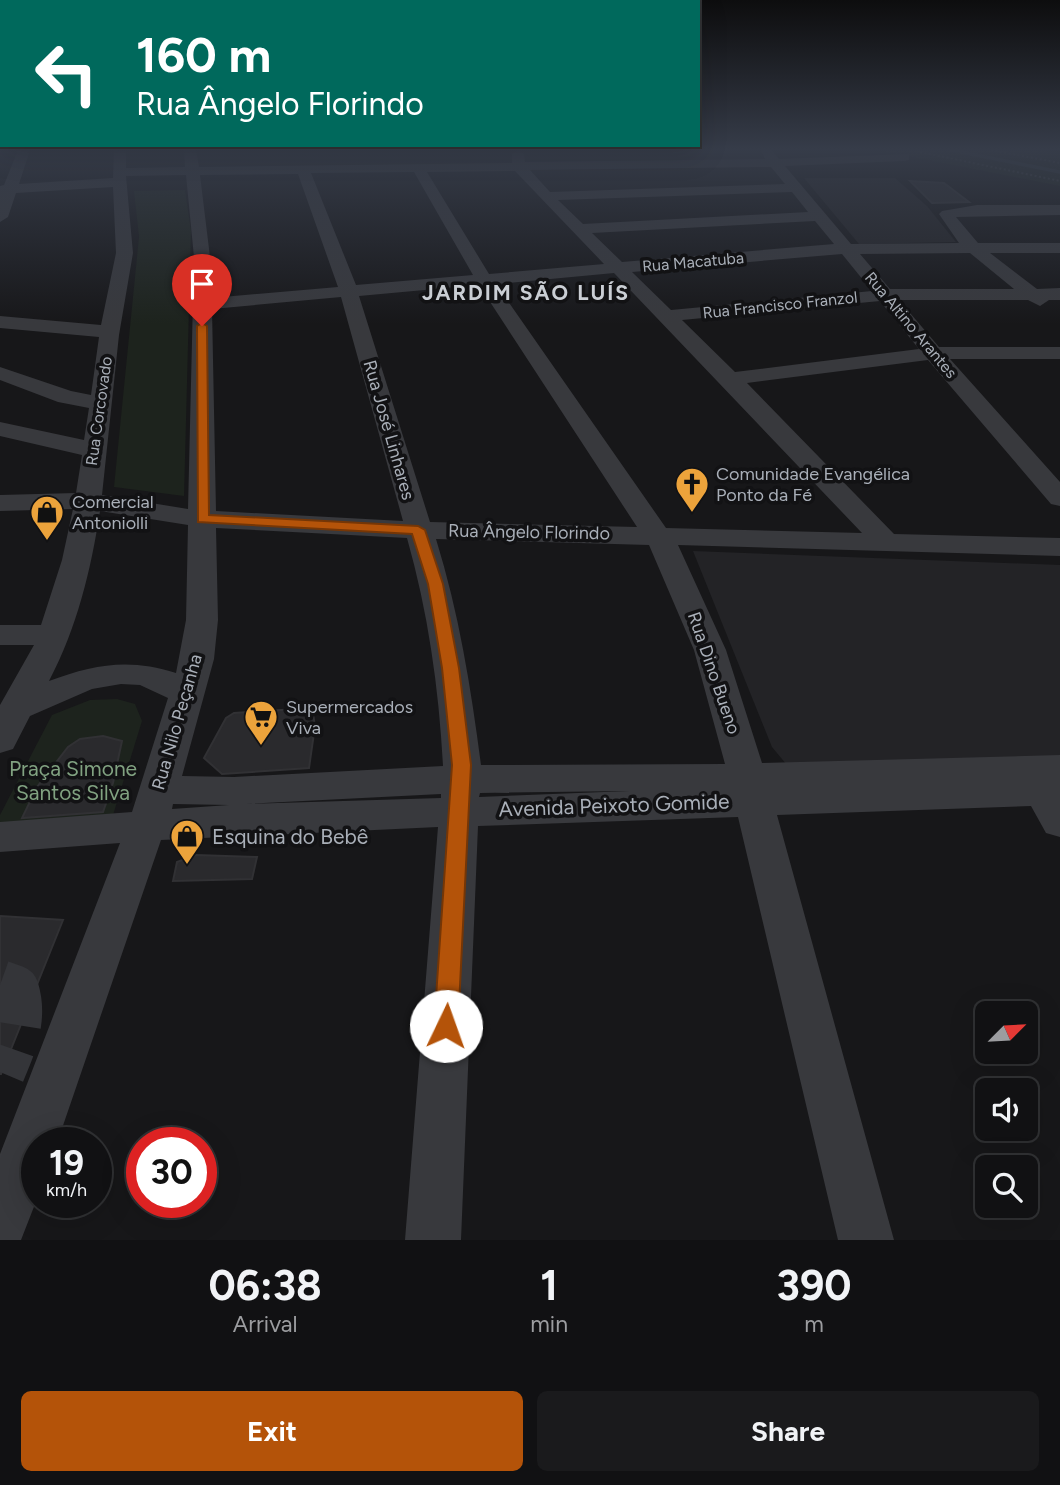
<!DOCTYPE html>
<meta charset="utf-8">
<style>
:root{--surface:#111113;--page:#1a1a1c;--text:#f1f3f6;--muted:#9c9da0;--line:#303133;--accent:#b45309}
body{margin:0;font-family:Figtree,sans-serif;background:var(--page);color:var(--text);height:100vh;display:flex;flex-direction:column;font-size:26px;white-space:nowrap}
*{box-sizing:border-box;margin:0}
p{font-size:23px;color:var(--muted)}
.icon{flex:none;width:38px;height:38px;fill:none;stroke:currentColor;stroke-width:2;stroke-linecap:round;stroke-linejoin:round}
.map{position:relative;height:1240px;overflow:hidden}
.sheet{display:flex;flex-direction:column;background:var(--surface);flex:1}
.sheet>*{flex:none}
.hud{position:absolute;left:0px;top:0px;width:700px;height:147px;box-shadow:0 7px 28px #0002,0 0 0 2px var(--line);background:#00695c;color:#fff;overflow:hidden}
.needle{width:46px;rotate:66deg}
.controls{position:absolute;left:975px;top:1001px;display:grid;gap:14px}
.controls a{display:grid;place-items:center;width:63px;height:63px;border-radius:10px;background:var(--surface);box-shadow:0 7px 28px #0002,0 0 0 2px var(--line);font-size:35px}
.speed{position:absolute;left:21px;top:1127px;display:flex;gap:14px;font-size:35px;font-weight:700;text-align:center}
.speed>*{display:grid;place-content:center;width:91px;height:91px;border-radius:50%;background:var(--surface);box-shadow:0 7px 28px #0002,0 0 0 2px var(--line);line-height:1}
.speed small{font-size:18px;font-weight:400}
.speed .limit{border:10px solid #d22;background:#fff;color:#111}
.pin{position:absolute;display:grid;place-items:center;width:60px;height:60px;color:#fff;margin:-72px -30px;border-radius:50% 50% 50% 0;rotate:-45deg;box-shadow:0 0 7px #0007}
.pin .icon{rotate:45deg}
.me{position:absolute;width:77px;margin:-38px;rotate:3deg;stroke-linejoin:round;filter:drop-shadow(0 0 5px #0008)}
.turn{display:flex;align-items:center;gap:24px;height:147px;padding:0 21px;font-size:32px}
.turn .icon{width:91px;height:91px;stroke-width:2.5}
.turn b{display:block;font-size:49px;line-height:60px}
.eta{display:flex;justify-content:space-evenly;align-items:center;height:119px;text-align:center}
.eta b{font-size:42px;font-weight:700;line-height:49px}
.cta{display:flex;gap:14px;margin-top:auto;padding:14px 21px}
.cta a{flex:1;height:80px;border-radius:10px;background:var(--accent);color:#fff;font-size:28px;font-weight:700;line-height:80px;text-align:center}
.cta a+a{background:var(--page);color:var(--text)}
.map>svg:first-child{display:block}
</style>
<div class="map">
<svg width="1060" height="1240" viewBox="0 0 1060 1240">
<rect width="100%" height="100%" fill="#171719"/>
<path fill="#232326" d="M804,178h91l32,28 29,36 -97,2z
M693,551l367,14v195l-268,11 -20,-24z"/>
<path fill="#1d231d" d="M877,150h161l22,4v32z
M185,190l6,41 -7,265 -70,-9 25,-250 -5,-46z
M117,699l18,5 7,17 -33,107 -109,2v-15l52,-100 38,-15z"/>
<g fill="none" stroke-linecap="round" stroke-linejoin="round">
<path stroke="#2d373c" stroke-width="3.5" d="M951,150l109,22"/>
</g>
<path fill="#2a2a2d" stroke="#313134" stroke-width="2" d="M910,181l34,2 25,19 -37,1z
M312,708l3,18 -6,42 -87,6 -18,-16 22,-40 8,-5z
M103,736l19,5 -9,42 -10,29 -81,6 15,-31 31,-40 12,-8z
M196,855l61,2 -5,22 -79,2 4,-19z
M0,916l63,4 -62,154h-1z"/>
<g fill="none" stroke-linecap="round" stroke-linejoin="round">
<path stroke="#343539" stroke-width="50" stroke-dasharray="50 24" stroke-linecap="butt" d="M0,985l14,5c9,29 -3,56 -14,82"/>
<path stroke="#3e4044" stroke-width="2" stroke-dasharray="2 2.5" stroke-linecap="butt" d="M991,150l69,13
M920,152l140,29"/>
<path fill="#38393d" fill-rule="evenodd" d="M18,150h12l-11,34 94,-6 1,-28 12,1v17l59,-1 -1,-17h12l3,17 313,-4v-9l6,-4 6,4 1,8 240,-3 -4,-9h10l8,9 130,-5v6l-5,1 -119,5 66,78 108,-1 -20,-29 3,-3 35,-6h83v10l-104,2 22,26h82v10h-70l47,36 23,-1v12h-11l-9,6 -12,-6h-129l40,47h121v12h-110l110,123v24l-9,-2 -123,-144 -181,23 147,151 166,4v18l-382,-11 48,105 36,113 298,-8v82l-14,-4 -15,-27 -254,9 117,425h-56l-100,-423 -260,9 -17,414h-56l33,-413 -277,13 -104,303h-20v56l-16,41h-21v-86l120,-311 -120,9v-30l132,-10 36,-114 -28,-13 -19,-1 -29,5 -62,27 -17,33 -13,4v-48l34,-60h-34v-20h41l21,-65 11,-51 -73,2v-16l76,-2 6,-38 -82,-19v-14l84,18 5,-32 -31,-6 -58,-22v-13l71,24 20,4 8,-58 -99,-9v-12l101,9 15,-72 -3,-66 -97,6 -8,24 -8,5v-36l4,-1zM771,167l14,17 -235,8 -20,-22zM515,171l89,93 -115,10 -62,-102zM414,172l59,103 -117,10 -45,-112zM298,174l40,113 -127,11 -1,-41 -10,-82zM186,175l8,82 -6,252 -86,-14 17,-160 14,-82 -7,-77zM792,192l16,20 -225,12 -25,-24zM815,221l19,23 -212,18 -30,-29zM970,253l44,36h-124l-30,-35zM842,254l30,37 -201,19 -39,-38zM614,273l248,260 -196,-5 -170,-244zM479,285l158,242 -207,-5 -71,-226zM341,297l62,224 -187,-10 -4,-202zM880,301l39,48 -184,23 -53,-52zM100,511l88,14 -2,95 -10,53c-46,-15 -82,-9 -127,8 28,-53 42,-111 51,-170zM216,528l191,10c21,74 32,151 36,228l-209,11 -52,-1 32,-117 4,-39zM436,539l213,6 45,105 31,114 -244,1c-10,-77 -22,-152 -45,-226zM629,791l-150,6 1,-4zM441,794v4l-195,6zM173,804l56,1 -57,4z"/>
</g>
<linearGradient id="sky" x2="0" y2="1"><stop stop-color="#0d0d0e"/><stop offset="0.46" stop-color="#363c49"/><stop offset="1" stop-color="#363c49" stop-opacity="0"/></linearGradient>
<rect width="1060" height="324" fill="url(#sky)"/>
<path fill="#b45309" stroke="#753606" stroke-width="2" d="M202,323l5,3 2,189 209,11 7,4 18,54 16,84 12,97 -13,261 -3,7 -9,4 -8,-4 -4,-7 18,-261 -10,-97 -14,-84 -16,-50 -214,-12 -1,-196z"/>
<defs>
<symbol id="church-pin" viewBox="-11 -11 22 30"><path d="M0 17L-7.5 6A9.5 9.5 0 1 1 7.5 6Z" fill="#eca33b" stroke="#121214"/><path d="M-1.2-6h2.4v3.5h3.3v2.4h-3.3V6h-2.4V-.1h-3.3v-2.4h3.3Z" fill="#111"/></symbol>
<symbol id="shop-pin" viewBox="-11 -11 22 30"><path d="M0 17L-7.5 6A9.5 9.5 0 1 1 7.5 6Z" fill="#eca33b" stroke="#121214"/><path d="M-5-2.5h2.3a2.7 3.5 0 0 1 5.4 0H5L5.5 6h-11ZM-1.5-2.5h3a1.5 2.3 0 0 0-3 0Z" fill="#111"/></symbol>
<symbol id="supermarket-pin" viewBox="-11 -11 22 30"><path d="M0 17L-7.5 6A9.5 9.5 0 1 1 7.5 6Z" fill="#eca33b" stroke="#121214"/><path d="M-6-5.5h2.5l.6 2H6L4.5 2H-2.5L-4.4-4H-6ZM-1.5 3.2a1.3 1.3 0 1 0 .1 0ZM3 3.2a1.3 1.3 0 1 0 .1 0Z" fill="#111"/></symbol>
</defs>
<g fill-rule="evenodd">
<use href="#church-pin" x="673" y="465" width="38" height="52"/>
<use href="#shop-pin" x="28" y="493" width="38" height="52"/>
<use href="#supermarket-pin" x="242" y="698" width="38" height="52"/>
<use href="#shop-pin" x="168" y="817" width="38" height="52"/>
</g>
<g text-anchor="middle" dominant-baseline="central" stroke-width="7" stroke-linejoin="round" paint-order="stroke">
<g font-size="16" fill="#a9afb8" stroke="#121214">
<text transform="translate(693 262) rotate(-5)">Rua Macatuba</text>
<text transform="translate(780 305) rotate(-6)">Rua Francisco Franzol</text>
<text transform="translate(911 325) rotate(50)">Rua Altino Arantes</text>
<text transform="translate(99 411) rotate(-82)">Rua Corcovado</text>
</g>
<g font-size="18" fill="#a9afb8" stroke="#121214">
<text transform="translate(389 430) rotate(74)">Rua José Linhares</text>
<text transform="translate(529 532) rotate(1)">Rua Ângelo Florindo</text>
<text transform="translate(714 673) rotate(71)">Rua Dino Bueno</text>
<text transform="translate(177 722) rotate(-74)">Rua Nilo Peçanha</text>
</g>
<g font-size="18" fill="#a9afb8" stroke="#121214" text-anchor="start">
<text x="716" y="474">Comunidade Evangélica<tspan x="716" dy="21">Ponto da Fé</tspan></text>
<text x="72" y="502">Comercial<tspan x="72" dy="21">Antoniolli</tspan></text>
<text x="286" y="707">Supermercados<tspan x="286" dy="21">Viva</tspan></text>
</g>
<g font-size="21" font-weight="bold" letter-spacing="2" fill="#caced4" stroke="#121214">
<text x="526" y="292">JARDIM SÃO LUÍS</text>
</g>
<g font-size="21" fill="#81a281" stroke="#121214">
<text x="73" y="768">Praça Simone<tspan x="73" dy="24">Santos Silva</tspan></text>
</g>
<g font-size="21" fill="#a9afb8" stroke="#121214">
<text transform="translate(614 805) rotate(-2)">Avenida Peixoto Gomide</text>
</g>
<g font-size="21" fill="#a9afb8" stroke="#121214" text-anchor="start">
<text x="212" y="836">Esquina do Bebê</text>
</g>
</g>
</svg>
<div class="controls">
<a><svg class="needle" viewBox="-14 -14 28 28"><path d="M0-13l5 13h-10z" fill="#e53935"/><path d="M0 13l5-13h-10z" fill="#9c9da0"/></svg></a>
<a><svg class="icon" aria-label="sound" viewBox="0 0 24 24"><path d="M4 9h4l5-4v14l-5-4H4zM17 9q2 3 0 6"/></svg></a>
<a><svg class="icon" aria-label="search" viewBox="0 0 24 24"><circle cx="10" cy="10" r="6"/><path d="M15 15l6 6"/></svg></a>
</div>
<div class="speed"><div>19<small>km/h</small></div><div class="limit">30</div></div>
<div class="pin" style="left:202px;top:326px;background:#d93025"><svg class="icon" aria-label="arrive" viewBox="0 0 24 24"><path d="M6 21V4h12l-3 4 3 4H6"/></svg></div>
<svg class="me" style="left:446px;top:1026px" viewBox="-20 -20 40 40"><circle r="19" fill="#fff"/><path d="M0-13L10 11 0 6-10 11z" fill="#b45309"/></svg>
<div class="hud">
<div class="turn"><svg class="icon" aria-label="left" viewBox="0 0 24 24"><path d="M17 20v-9H6M10 6l-5 5 5 5"/></svg><div><b>160 m</b>Rua Ângelo Florindo</div></div>
</div>
</div>
<section class="sheet">
<div class="eta">
<div><b>06:38</b><p>Arrival</p></div>
<div><b>1</b><p>min</p></div>
<div><b>390</b><p>m</p></div>
</div>
<div class="cta"><a>Exit</a><a>Share</a></div>
</section>
